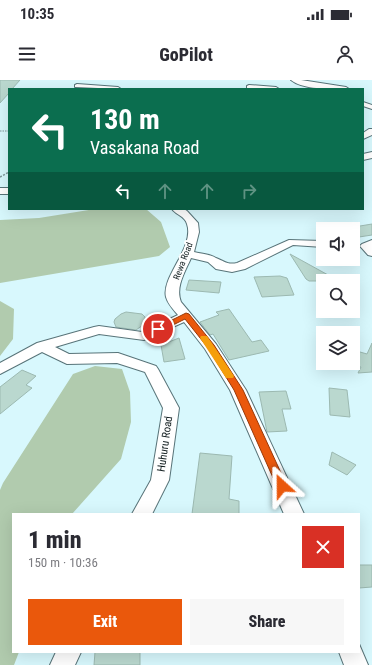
<!DOCTYPE html>
<meta charset="utf-8">
<style>
:root{--surface:#fff;--page:#f7f7f7;--text:#2b2b33;--muted:#7c7c81;--accent:#ea580c}
body{margin:0;font-family:"Roboto Condensed",sans-serif;background:var(--page);color:var(--text);height:100vh;display:flex;flex-direction:column;font-size:15px;white-space:nowrap}
*{box-sizing:border-box;margin:0}
p{font-size:13px;color:var(--muted)}
.icon{flex:none;width:22px;height:22px;fill:none;stroke:currentColor;stroke-width:2;stroke-linecap:round;stroke-linejoin:round}
.map{position:relative;flex:1;overflow:hidden}
.drawer{position:absolute;left:12px;top:433px;width:348px;height:140px;display:flex;flex-direction:column;background:var(--surface);border-radius:0px;box-shadow:0 4px 16px #0002}
.drawer>*{flex:none}
.hud{position:absolute;left:8px;top:8px;width:356px;height:122px;border-radius:0px;box-shadow:0 4px 16px #0002;background:#0b6e4f;color:#fff;overflow:hidden}
.controls{position:absolute;left:316px;top:142px;display:grid;gap:8px}
.controls a{display:grid;place-items:center;width:44px;height:44px;border-radius:0px;background:var(--surface);box-shadow:0 4px 16px #0002;font-size:20px}
.pin{position:absolute;display:grid;place-items:center;width:34px;height:34px;color:#fff;margin:-17px;border:2px solid #fff;border-radius:50%;box-shadow:0 1px 4px #0007}
.me{position:absolute;width:44px;margin:-22px;rotate:336deg;stroke-linejoin:round;filter:drop-shadow(0 0 3px #0008)}
.turn{display:flex;align-items:center;gap:14px;height:84px;padding:0 16px;font-size:18px}
.turn .icon{width:52px;height:52px;stroke-width:2.5}
.turn b{display:block;font-size:28px;line-height:34px}
.lanes{display:flex;align-items:center;height:38px;padding:0 16px;background:#0003;justify-content:center;gap:20px;direction:ltr}
.lanes .off{opacity:.35}
.round{display:grid;place-items:center;flex:none;width:42px;height:42px;border-radius:0px;background:var(--page)}
.summary{display:flex;align-items:center;justify-content:space-between;height:68px;padding:0 16px}
h1{font-size:24px;font-weight:800;line-height:30px}
.cta{display:flex;gap:8px;margin-top:auto;padding:8px 16px}
.cta a{flex:1;height:46px;border-radius:0px;background:var(--accent);color:#fff;font-size:16px;font-weight:800;line-height:46px;text-align:center}
.cta a+a{background:var(--page);color:var(--text)}
.status{display:flex;justify-content:space-between;align-items:center;height:28px;padding:0 20px;background:var(--surface);direction:ltr}
.status svg{height:11px;fill:currentColor}
header{display:flex;justify-content:space-between;align-items:center;height:52px;padding:0 16px;background:var(--surface);font-size:18px;font-weight:800}
.map>svg:first-child{display:block}
</style>
<div class="status"><b>10:35</b><svg viewBox="0 0 49 12"><path d="M0 12V9h3v3zM5 12V6h3v6zM10 12V3h3v9zM15 12V0h3v12zM26 1h20v11H26zM47 4h2v5h-2z"/></svg></div>
<header><svg class="icon" aria-label="menu" viewBox="0 0 24 24"><path d="M4 6h16M4 12h16M4 18h16"/></svg>GoPilot<svg class="icon" aria-label="person" viewBox="0 0 24 24"><circle cx="12" cy="8" r="4"/><path d="M4 21q1-7 8-7t8 7"/></svg></header>
<div class="map">
<svg width="372" height="585" viewBox="0 0 372 585">
<rect width="100%" height="100%" fill="#d8f8fd"/>
<path fill="#b1cbae" d="M95,129h51l15,13 9,25 -11,9 -159,27v-63l39,-2z
M0,221l14,8 -1,30 -13,17z
M95,286l27,3 8,23 1,30 -10,37 -49,55h-59v138h6l-5,13h-14v-175l3,-7 70,-109z"/>
<path fill="#bad8cf" stroke="#9cb9b1" d="M0,0h20l-8,9h-3v4l-9,10z
M372,144v11l-13,2 -3,3 -3,-4v-7l-5,-1z
M290,174l49,27h-30l-3,-2z
M280,196l7,2 7,17 -32,2 -8,-20z
M189,200l32,2 -2,11 -33,-3z
M229,229l23,33 9,-2 8,11 -40,9 -16,-26 -3,1 -10,-13 19,-7 -3,-3z
M126,232l16,2 3,3 1,6 -10,7 -20,-3 -2,-5 1,-3 6,-5z
M179,258l6,21 -21,3 -3,-17z
M372,263v29l-14,1 3,-6 -8,-2v-15l14,4z
M22,290l14,6 -10,9 6,3 -32,26v-27z
M329,308l18,2 3,27 -20,-2z
M286,311l5,18h-9l5,22 -20,1 -8,-40z
M332,372l24,13 -9,10 -18,-10z
M200,373l32,3 -3,43 10,2v13h-47z
M359,485h13v22l-13,1z
M95,572h45v13h-46z"/>
<g fill="none" stroke-linecap="round" stroke-linejoin="round">
<defs>
<path id="minor" d="M291,0h10l45,7 3,2c-16,0 -46,1 -58,-9z
M77,4l41,3 3,2 -46,-2v-2z
M249,5l27,2 3,2 -32,-1v-2z
M363,22l9,3v4l-9,-3z
M369,49h3v6l-9,4v-6z
M372,72v6l-9,2v-6z
M0,108h9v6h-9z
M172,129h12l3,2 11,12 1,9 -5,20c7,2 16,2 22,6 8,3 11,7 21,5l52,-23 34,1v6l-30,-2 -48,24 -13,3 -16,-3 -8,-7 -17,-4c-6,14 -16,29 -10,44l35,42 30,46 58,124h-20l-54,-124 -25,-41 -21,-27 -40,18 -45,-6 -44,13 14,7 49,-1 38,13 2,3 21,39 -10,72 -17,34h-20l19,-34 12,-72 -18,-36 -28,-9 -50,1 -25,-12 -42,22v-11l37,-20 57,-16 5,-1 43,6 36,-17c-5,-6 -10,-11 -12,-18 -5,-20 29,-50 21,-73 -2,-8 -11,-9 -15,-15z
M372,160v16l-4,-1 -8,-9 2,-2z
M359,564l9,21h-24l-5,-13h20z
M56,572h25l-6,13h-25z"/>
</defs>
<use href="#minor" stroke="#587479" stroke-width="2"/>
<path stroke="#7d9497" stroke-width="1" stroke-dasharray="1.5 1" stroke-linecap="butt" d="M0,51h9"/>
<path stroke="#7d9497" stroke-width="1.5" stroke-dasharray="2 1.5" stroke-linecap="butt" d="M0,97l9,-5"/>
<use href="#minor" fill="#fff" fill-rule="evenodd"/>
</g>
<path fill="#ea580c" stroke="#983908" d="M186,233l3,1 25,31 29,45 44,96 -1,3 -4,2 -4,-2 -44,-99 -26,-42 -23,-29 -24,12 -3,1 -4,-3z"/>
<path fill="#f59e0b" d="M201,256h6l27,40 -1,2h-7l-26,-40z"/>
<g text-anchor="middle" dominant-baseline="central" stroke-width="4" stroke-linejoin="round" paint-order="stroke">
<g font-size="9" fill="#111d1f" stroke="#fefefe">
<text transform="translate(183 181) rotate(-69)">Rewa Road</text>
</g>
<g font-size="11" fill="#111d1f" stroke="#fefefe">
<text transform="translate(165 364) rotate(-82)">Huhuru Road</text>
</g>
</g>
</svg>
<div class="controls">
<a><svg class="icon" aria-label="sound" viewBox="0 0 24 24"><path d="M4 9h4l5-4v14l-5-4H4zM17 9q2 3 0 6"/></svg></a>
<a><svg class="icon" aria-label="search" viewBox="0 0 24 24"><circle cx="10" cy="10" r="6"/><path d="M15 15l6 6"/></svg></a>
<a><svg class="icon" aria-label="layers" viewBox="0 0 24 24"><path d="M12 4l9 5-9 5-9-5zM3 14l9 5 9-5"/></svg></a>
</div>
<div class="pin" style="left:158px;top:249px;background:#d93025"><svg class="icon" aria-label="arrive" viewBox="0 0 24 24"><path d="M6 21V4h12l-3 4 3 4H6"/></svg></div>
<svg class="me" style="left:282px;top:406px" viewBox="-20 -20 40 40"><path d="M0-17L14 15 0 8-14 15z" fill="#ea580c" stroke="#fff" stroke-width="4"/></svg>
<div class="hud">
<div class="turn"><svg class="icon" aria-label="left" viewBox="0 0 24 24"><path d="M17 20v-9H6M10 6l-5 5 5 5"/></svg><div><b>130 m</b>Vasakana Road</div></div>
<div class="lanes"><svg class="icon" aria-label="left" viewBox="0 0 24 24"><path d="M17 20v-9H6M10 6l-5 5 5 5"/></svg><svg class="icon off" aria-label="ahead" viewBox="0 0 24 24"><path d="M12 20V5M6 11l6-6 6 6"/></svg><svg class="icon off" aria-label="ahead" viewBox="0 0 24 24"><path d="M12 20V5M6 11l6-6 6 6"/></svg><svg class="icon off" aria-label="right" viewBox="0 0 24 24"><path d="M7 20v-9h11M14 6l5 5-5 5"/></svg></div>
</div>
<section class="drawer">
<div class="summary"><div><h1>1 min</h1><p>150 m · 10:36</p></div><a class="round" style="background:#d93025;color:#fff"><svg class="icon" aria-label="close" viewBox="0 0 24 24"><path d="M6 6l12 12M18 6L6 18"/></svg></a></div>
<div class="cta"><a>Exit</a><a>Share</a></div>
</section>
</div>
